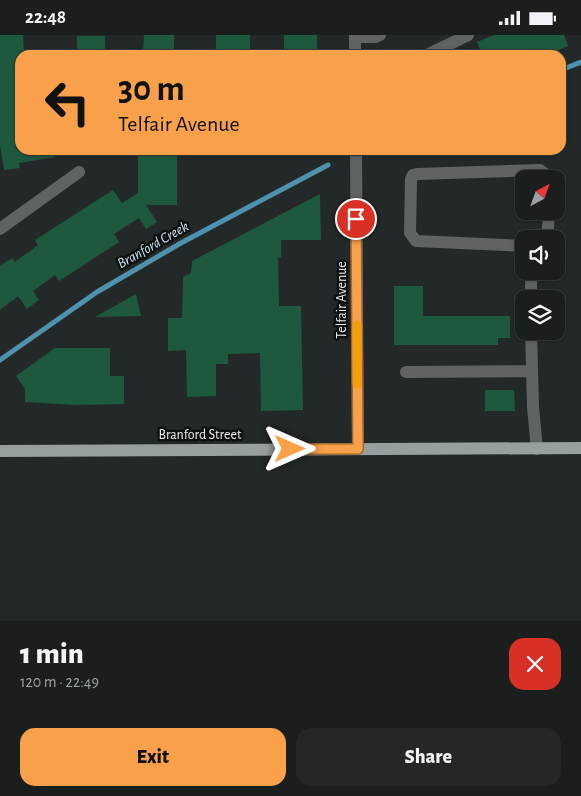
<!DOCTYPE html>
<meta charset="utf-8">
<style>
:root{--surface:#1a1f1e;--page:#232727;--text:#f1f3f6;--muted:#9fa2a4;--line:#383d3c;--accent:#f8a14a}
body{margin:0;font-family:"Alegreya Sans",sans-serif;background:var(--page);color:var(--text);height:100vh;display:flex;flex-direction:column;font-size:19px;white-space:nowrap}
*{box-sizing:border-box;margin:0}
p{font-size:16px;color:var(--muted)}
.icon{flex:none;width:28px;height:28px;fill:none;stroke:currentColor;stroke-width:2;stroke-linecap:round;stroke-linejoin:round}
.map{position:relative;height:586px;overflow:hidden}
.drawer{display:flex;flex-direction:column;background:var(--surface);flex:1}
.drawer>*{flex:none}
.guide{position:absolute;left:15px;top:15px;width:551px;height:105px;border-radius:15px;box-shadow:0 1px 4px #0004,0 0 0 1px var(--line);background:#f8a14a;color:#111;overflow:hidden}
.needle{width:32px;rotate:41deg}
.tools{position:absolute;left:515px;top:135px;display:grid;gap:10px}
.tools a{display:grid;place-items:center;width:50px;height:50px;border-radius:10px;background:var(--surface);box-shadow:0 1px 4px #0004,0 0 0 1px var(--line);font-size:25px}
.pin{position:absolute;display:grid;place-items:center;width:42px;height:42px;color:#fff;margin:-21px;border:2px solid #fff;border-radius:50%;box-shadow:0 1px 5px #0007}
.me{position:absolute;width:55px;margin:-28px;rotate:90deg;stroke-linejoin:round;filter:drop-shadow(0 0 4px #0008)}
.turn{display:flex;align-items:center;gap:18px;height:105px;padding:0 20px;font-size:22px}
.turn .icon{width:65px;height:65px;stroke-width:2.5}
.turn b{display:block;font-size:35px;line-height:42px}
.round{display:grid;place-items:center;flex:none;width:52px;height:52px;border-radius:15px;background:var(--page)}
.headline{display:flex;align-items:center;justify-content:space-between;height:85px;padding:0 20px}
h1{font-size:30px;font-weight:800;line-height:38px}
.button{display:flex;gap:10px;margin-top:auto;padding:10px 20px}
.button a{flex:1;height:58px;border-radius:15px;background:var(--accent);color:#111;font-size:20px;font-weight:800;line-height:58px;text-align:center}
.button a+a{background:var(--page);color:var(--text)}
.status{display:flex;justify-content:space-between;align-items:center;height:35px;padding:0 25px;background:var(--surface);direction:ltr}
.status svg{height:14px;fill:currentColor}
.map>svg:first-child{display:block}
</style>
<div class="status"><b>22:48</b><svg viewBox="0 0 49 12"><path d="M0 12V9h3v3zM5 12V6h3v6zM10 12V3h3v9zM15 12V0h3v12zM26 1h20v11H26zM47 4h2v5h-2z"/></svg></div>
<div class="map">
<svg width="581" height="586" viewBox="0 0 581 586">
<rect width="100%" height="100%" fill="#232928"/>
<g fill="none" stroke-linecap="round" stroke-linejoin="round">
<path stroke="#4f92ae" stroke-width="5" d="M561,35l20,-8
M0,325l97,-68 84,-49 147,-78"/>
</g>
<path fill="#1e593f" d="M0,0h23l1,20h-4v95h34l1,7 -36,6 1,5 -16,2 -4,-25z
M144,0h30v17l-31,-1z
M216,0h34v17l-34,-1z
M284,0h33v15h-33z
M494,0h70l4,11 -22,9h-64l-5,-13z
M77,1h28v19h-28z
M138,115h39v55h-31l11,17 -11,7 -7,-11 -25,16 5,8 -60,39 -4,-6 -22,16 6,9 -12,9 -9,-13 -18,14v-44l12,-8 3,4 23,-17 -3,-5 78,-50 9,13 16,-10z
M320,159l1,46h-40v17l-3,1 1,48h22l2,104 -42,1 -1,-58 -32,1v10h-12v32l-29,1 -1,-47 -18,1v-33h14l1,-41 8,-4 1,-12z
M394,251h29v30h87v22h-12v7h-104z
M136,259l5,22 -46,1z
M55,313h55v28h14v28l-49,1 -50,-3v-13l-9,-13z
M485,355h29l1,21h-30z"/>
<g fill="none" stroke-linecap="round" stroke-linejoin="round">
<path stroke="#606364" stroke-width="12" d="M355,0v20
M355,2h21l4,-2
M427,20l41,-20
M356,115l2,299
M0,194l79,-57
M541,204c10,-8 7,-16 7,-28
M524,211l-108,-5 -6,-8 1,-54 2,-4 5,-1 122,-4 4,3 3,6
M531,236v28
M531,296l2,76 4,42
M406,337l126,-1"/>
<path stroke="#989fa0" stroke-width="12" d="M0,416l581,-3"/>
</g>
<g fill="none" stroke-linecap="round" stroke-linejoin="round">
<defs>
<path id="route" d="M290,414h68l-2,-230"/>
</defs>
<use href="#route" stroke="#a16930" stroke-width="12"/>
<use href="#route" stroke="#f8a14a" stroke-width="9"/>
<path stroke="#f59e0b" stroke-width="9" d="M357,290v59"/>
</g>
<g text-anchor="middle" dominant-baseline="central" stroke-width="5" stroke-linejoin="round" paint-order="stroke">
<g font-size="14" fill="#ebefee" stroke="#0e1111">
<text transform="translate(342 265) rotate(-90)">Telfair Avenue</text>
<text x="200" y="400">Branford Street</text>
</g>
<g font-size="15" font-style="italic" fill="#cae1ef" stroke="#0e1111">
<text transform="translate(153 210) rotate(-30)">Branford Creek</text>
</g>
</g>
</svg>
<div class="tools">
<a><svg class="needle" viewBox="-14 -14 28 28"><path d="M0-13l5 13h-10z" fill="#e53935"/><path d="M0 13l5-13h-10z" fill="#9fa2a4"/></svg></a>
<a><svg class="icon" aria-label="sound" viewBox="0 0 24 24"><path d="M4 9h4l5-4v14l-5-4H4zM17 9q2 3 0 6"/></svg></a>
<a><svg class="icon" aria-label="layers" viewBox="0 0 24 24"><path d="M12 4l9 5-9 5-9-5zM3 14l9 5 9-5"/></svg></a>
</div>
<div class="pin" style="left:356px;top:184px;background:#d93025"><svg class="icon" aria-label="arrive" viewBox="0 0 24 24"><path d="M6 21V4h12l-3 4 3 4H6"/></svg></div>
<svg class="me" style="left:290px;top:414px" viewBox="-20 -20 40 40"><path d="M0-17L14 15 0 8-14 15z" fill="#f8a14a" stroke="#fff" stroke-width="4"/></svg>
<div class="guide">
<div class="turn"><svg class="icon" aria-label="left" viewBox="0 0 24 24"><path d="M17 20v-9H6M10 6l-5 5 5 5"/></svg><div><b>30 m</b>Telfair Avenue</div></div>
</div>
</div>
<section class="drawer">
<div class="headline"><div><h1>1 min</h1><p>120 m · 22:49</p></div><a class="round" style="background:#d93025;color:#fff"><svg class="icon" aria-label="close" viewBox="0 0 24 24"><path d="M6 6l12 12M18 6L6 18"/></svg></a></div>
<div class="button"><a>Exit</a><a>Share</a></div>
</section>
